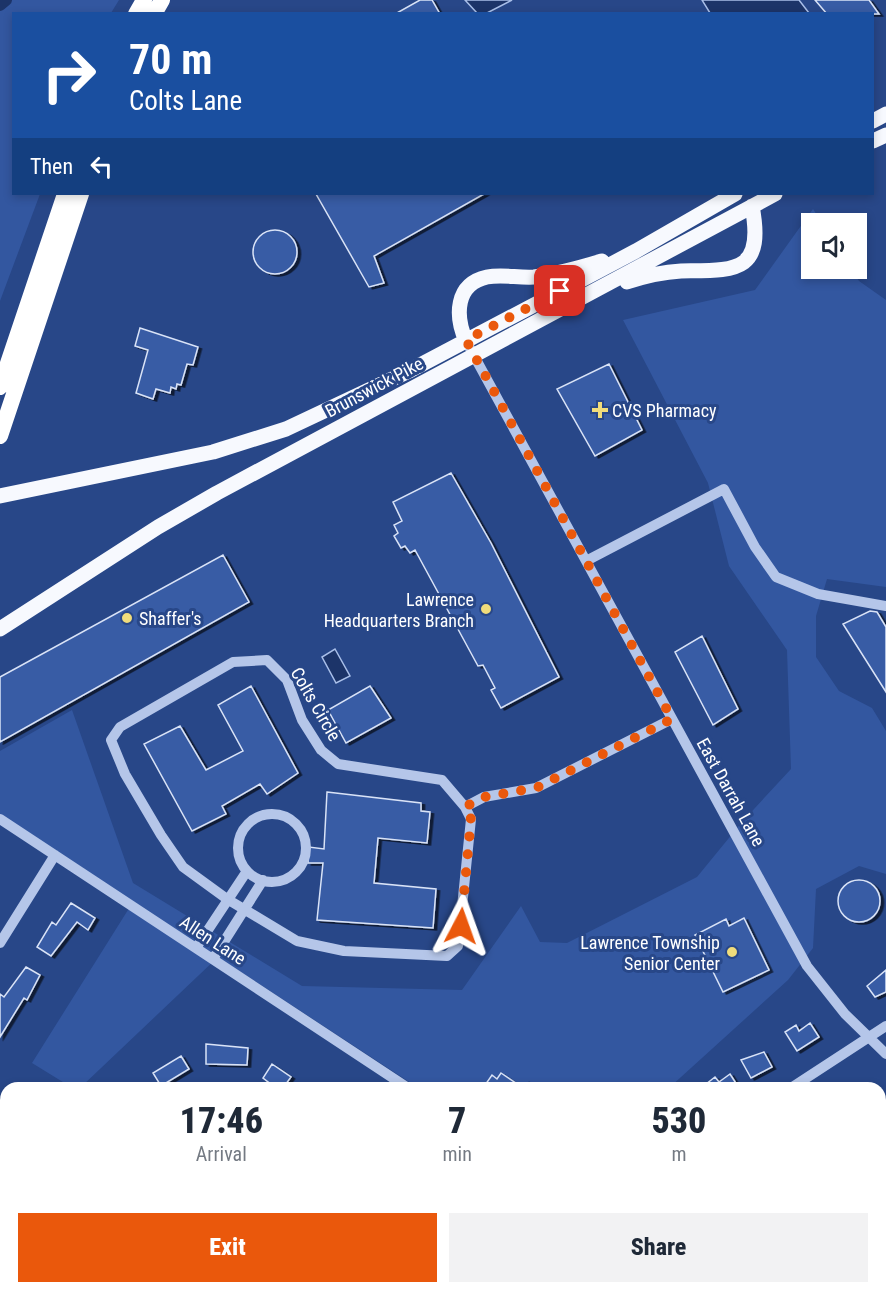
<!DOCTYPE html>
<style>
:root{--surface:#fff;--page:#f2f2f3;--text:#1f2937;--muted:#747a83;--accent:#ea580c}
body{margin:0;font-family:"Roboto Condensed",sans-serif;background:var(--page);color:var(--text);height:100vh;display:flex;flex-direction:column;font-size:22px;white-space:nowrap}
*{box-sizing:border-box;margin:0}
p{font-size:20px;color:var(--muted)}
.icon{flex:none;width:33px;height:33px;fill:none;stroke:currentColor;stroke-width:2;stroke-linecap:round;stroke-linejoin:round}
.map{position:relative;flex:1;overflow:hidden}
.sheet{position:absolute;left:0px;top:1082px;width:886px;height:212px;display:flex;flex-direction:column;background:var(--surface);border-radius:18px 18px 0 0;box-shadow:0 3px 9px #0003}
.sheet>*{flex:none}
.hud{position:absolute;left:12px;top:12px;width:862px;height:183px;border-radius:0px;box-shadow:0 3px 9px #0003;background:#1a4fa0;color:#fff;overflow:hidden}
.controls{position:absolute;left:801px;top:213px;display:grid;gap:12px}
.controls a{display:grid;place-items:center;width:66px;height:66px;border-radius:0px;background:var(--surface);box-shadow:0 3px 9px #0003;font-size:30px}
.pin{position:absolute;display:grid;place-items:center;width:51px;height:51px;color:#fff;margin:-26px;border-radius:12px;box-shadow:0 3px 9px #0006}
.me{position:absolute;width:66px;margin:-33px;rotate:4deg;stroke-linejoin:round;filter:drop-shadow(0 0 4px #0008)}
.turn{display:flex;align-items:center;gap:21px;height:126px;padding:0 18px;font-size:27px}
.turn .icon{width:78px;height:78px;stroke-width:2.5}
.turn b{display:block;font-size:42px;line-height:51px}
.then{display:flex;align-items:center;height:57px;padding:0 18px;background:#0003;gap:12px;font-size:22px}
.eta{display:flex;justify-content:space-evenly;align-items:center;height:102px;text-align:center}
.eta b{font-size:36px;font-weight:800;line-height:42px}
.cta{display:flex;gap:12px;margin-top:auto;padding:12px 18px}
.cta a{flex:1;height:69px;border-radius:0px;background:var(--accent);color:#fff;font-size:24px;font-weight:800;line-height:69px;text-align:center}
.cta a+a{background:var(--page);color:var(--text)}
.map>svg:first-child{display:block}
</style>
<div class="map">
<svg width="886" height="1292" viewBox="0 0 886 1292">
<defs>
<filter id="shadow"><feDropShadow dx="3.5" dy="2" stdDeviation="0" flood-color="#0009"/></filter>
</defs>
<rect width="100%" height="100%" fill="#284788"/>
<path fill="#3357a0" d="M0,0h119l-8,13 -97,1v180h26l-40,107z
M813,209l9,14 -10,1v44l39,1 8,12 27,19v287l-59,-8 -11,37v41l23,34 33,17 14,23v143l-27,-8 -43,23 -3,59 -25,32 -118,107 -130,1 -11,-7 -5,6h-107l-199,-130 -137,130h-10l-39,-24 101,-161 -133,-87v-64l72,-41 61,173 169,103 160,4 59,-84 19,36 27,1 130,-66 45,-55 49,-53 -4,-119 -58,-84 -21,-83 -85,-163 132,-30z"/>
<path fill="#1c3469" stroke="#a9bfe9" stroke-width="1.5" d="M465,0h47l-25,13h-10z
M702,0h97l10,13h-99z
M335,649l15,27 -14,7 -14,-26z"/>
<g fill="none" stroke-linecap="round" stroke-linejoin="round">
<path stroke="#1c3469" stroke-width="12" d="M0,5l6,-5"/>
</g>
<path fill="#395ca5" stroke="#d9e3f7" stroke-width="1.5" filter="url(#shadow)" d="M420,0h12l8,14h-45z
M815,0h54l10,14h-52z
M316,194h168l-110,62 10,27 -15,4z
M253 252a22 22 0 1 1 44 0a22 22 0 1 1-44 0Z
M140,328l58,19 -5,18 -6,-1 -6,21 -4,-1 -1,5 -5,-2 -1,6 -14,-4 -3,10 -17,-6 12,-43 -13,-4z
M609,364l33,66 -47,26 -38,-67z
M451,473l40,70 68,134 -58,31 -10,-18 4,-2 -12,-23 -5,1 -63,-116 -5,3 -5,-7 -4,2 -7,-12 4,-3 -4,-8 8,-4 -9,-19z
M223,555l26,47 -249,140v-65z
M870,611l7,1 9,15v65l-43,-68z
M702,636l36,73 -25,16 -38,-73z
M251,686l47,87 -31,21 -7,-10 -38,22 4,8 -34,17 -48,-87 36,-18 26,44 37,-19 -25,-46z
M370,686l21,32 -45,25 -18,-33z
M327,792l94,11v8l9,1 -3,31 -49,-5 -4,45 62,6 -3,39 -116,-8 6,-57h-15l1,-16 15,2z
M838 901a21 21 0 1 1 42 0a21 21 0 1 1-42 0Z
M71,903l24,15 -7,12 -11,-8 -26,34 -14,-9 15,-25 4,3z
M744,918l25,52 -46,22 -28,-57 31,-16 3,7z
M26,967l14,8 -13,25 -3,-2 -24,39v-43l4,3z
M886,970v22l-11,5 -8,-11z
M810,1023l9,14 -22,14 -12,-19 11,-7 3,6z
M206,1044l42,4 -1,17 -41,-1z
M764,1052l8,15 -21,11 -10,-18z
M181,1056l8,13 -28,17 -8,-13z
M272,1064l19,13 -8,11h-7l-13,-10z
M501,1073l22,15h-40l9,-13 5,4z
M730,1074l9,14h-38l14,-11 4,5z"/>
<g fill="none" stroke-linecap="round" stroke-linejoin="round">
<path stroke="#b5c6e9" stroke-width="10" d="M466,341l341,625 38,48 41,40
M586,561l138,-72 31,58 21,30 42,17 68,12
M267,660l20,20 15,40 19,30 17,14 104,16 23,27 6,12 -13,127 -11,10 -103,-5 -47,-10 -70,-42 -44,-32 -22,-32 -36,-61 -14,-34 9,-13 113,-65z
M465,807l19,-10 52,-9 136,-69
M238 848a34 34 0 1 1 68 0a34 34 0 1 1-68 0Z
M0,819l408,269
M0,943l55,-88
M196,948l51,-77
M213,959l50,-79
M791,1088l95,-62
M0,1189l6,3
M880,1237l6,4
M172,1287l9,5
M389,1287l1,5
M698,1287l7,5
M588,1292l8,-5"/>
<path stroke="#f7f9fe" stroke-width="15" d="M873,121l13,-7
M873,141l13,-6
M627,282c18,-6 35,-10 54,-11 54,-1 84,3 71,-65
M466,341c-11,-25 -11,-57 21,-64 15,-3 31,1 47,0 23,-3 45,-9 68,-16
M0,496l213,-44 73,-23 123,-58 227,-120 99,-57
M0,629l158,-102 59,-34 558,-299"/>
<path stroke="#fff" stroke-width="16" d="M136,14l8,-14
M154,14l8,-14
M0,387l65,-193
M0,436l81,-242"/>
</g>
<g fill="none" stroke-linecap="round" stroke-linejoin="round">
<path stroke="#ea580c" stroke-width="10" stroke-dasharray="0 18" d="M461,926l10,-107 -6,-12 19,-10 52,-9 136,-69 -206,-379 94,-49"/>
</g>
<g fill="#f0dc7b" stroke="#284788" stroke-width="2">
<path d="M597 401h6v6h6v6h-6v6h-6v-6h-6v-6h6z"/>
<circle cx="486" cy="609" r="6"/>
<circle cx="127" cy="618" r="6"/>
<circle cx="732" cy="952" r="6"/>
</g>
<g text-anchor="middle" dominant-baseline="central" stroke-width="6" stroke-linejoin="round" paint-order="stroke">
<g font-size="18" fill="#fff" stroke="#284788">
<text transform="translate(374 387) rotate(-28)">Brunswick Pike</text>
<text transform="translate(316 704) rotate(60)">Colts Circle</text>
<text transform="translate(731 792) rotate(61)">East Darrah Lane</text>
<text transform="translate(213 940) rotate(33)">Allen Lane</text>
</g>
<g font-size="18" fill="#fff" stroke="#284788" text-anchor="start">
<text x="612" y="410">CVS Pharmacy</text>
<text x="474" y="599" text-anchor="end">Lawrence<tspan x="474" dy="21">Headquarters Branch</tspan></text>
<text x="139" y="618">Shaffer's</text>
<text x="720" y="942" text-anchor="end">Lawrence Township<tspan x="720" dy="21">Senior Center</tspan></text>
</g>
</g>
</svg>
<div class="controls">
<a><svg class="icon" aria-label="sound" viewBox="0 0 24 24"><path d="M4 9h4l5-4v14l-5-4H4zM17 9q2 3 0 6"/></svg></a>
</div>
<div class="pin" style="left:560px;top:291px;background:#d93025"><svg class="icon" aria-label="arrive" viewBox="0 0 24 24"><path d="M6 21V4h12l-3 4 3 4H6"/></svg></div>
<svg class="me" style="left:461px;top:926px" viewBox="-20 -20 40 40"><path d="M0-17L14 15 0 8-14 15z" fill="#ea580c" stroke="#fff" stroke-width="4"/></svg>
<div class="hud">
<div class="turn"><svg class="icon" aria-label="right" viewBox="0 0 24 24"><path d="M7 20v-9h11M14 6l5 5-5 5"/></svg><div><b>70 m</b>Colts Lane</div></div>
<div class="then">Then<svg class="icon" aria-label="left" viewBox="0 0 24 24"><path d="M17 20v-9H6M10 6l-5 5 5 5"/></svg></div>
</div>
<section class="sheet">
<div class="eta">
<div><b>17:46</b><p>Arrival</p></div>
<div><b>7</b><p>min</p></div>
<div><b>530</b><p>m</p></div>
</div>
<div class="cta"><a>Exit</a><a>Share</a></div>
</section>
</div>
